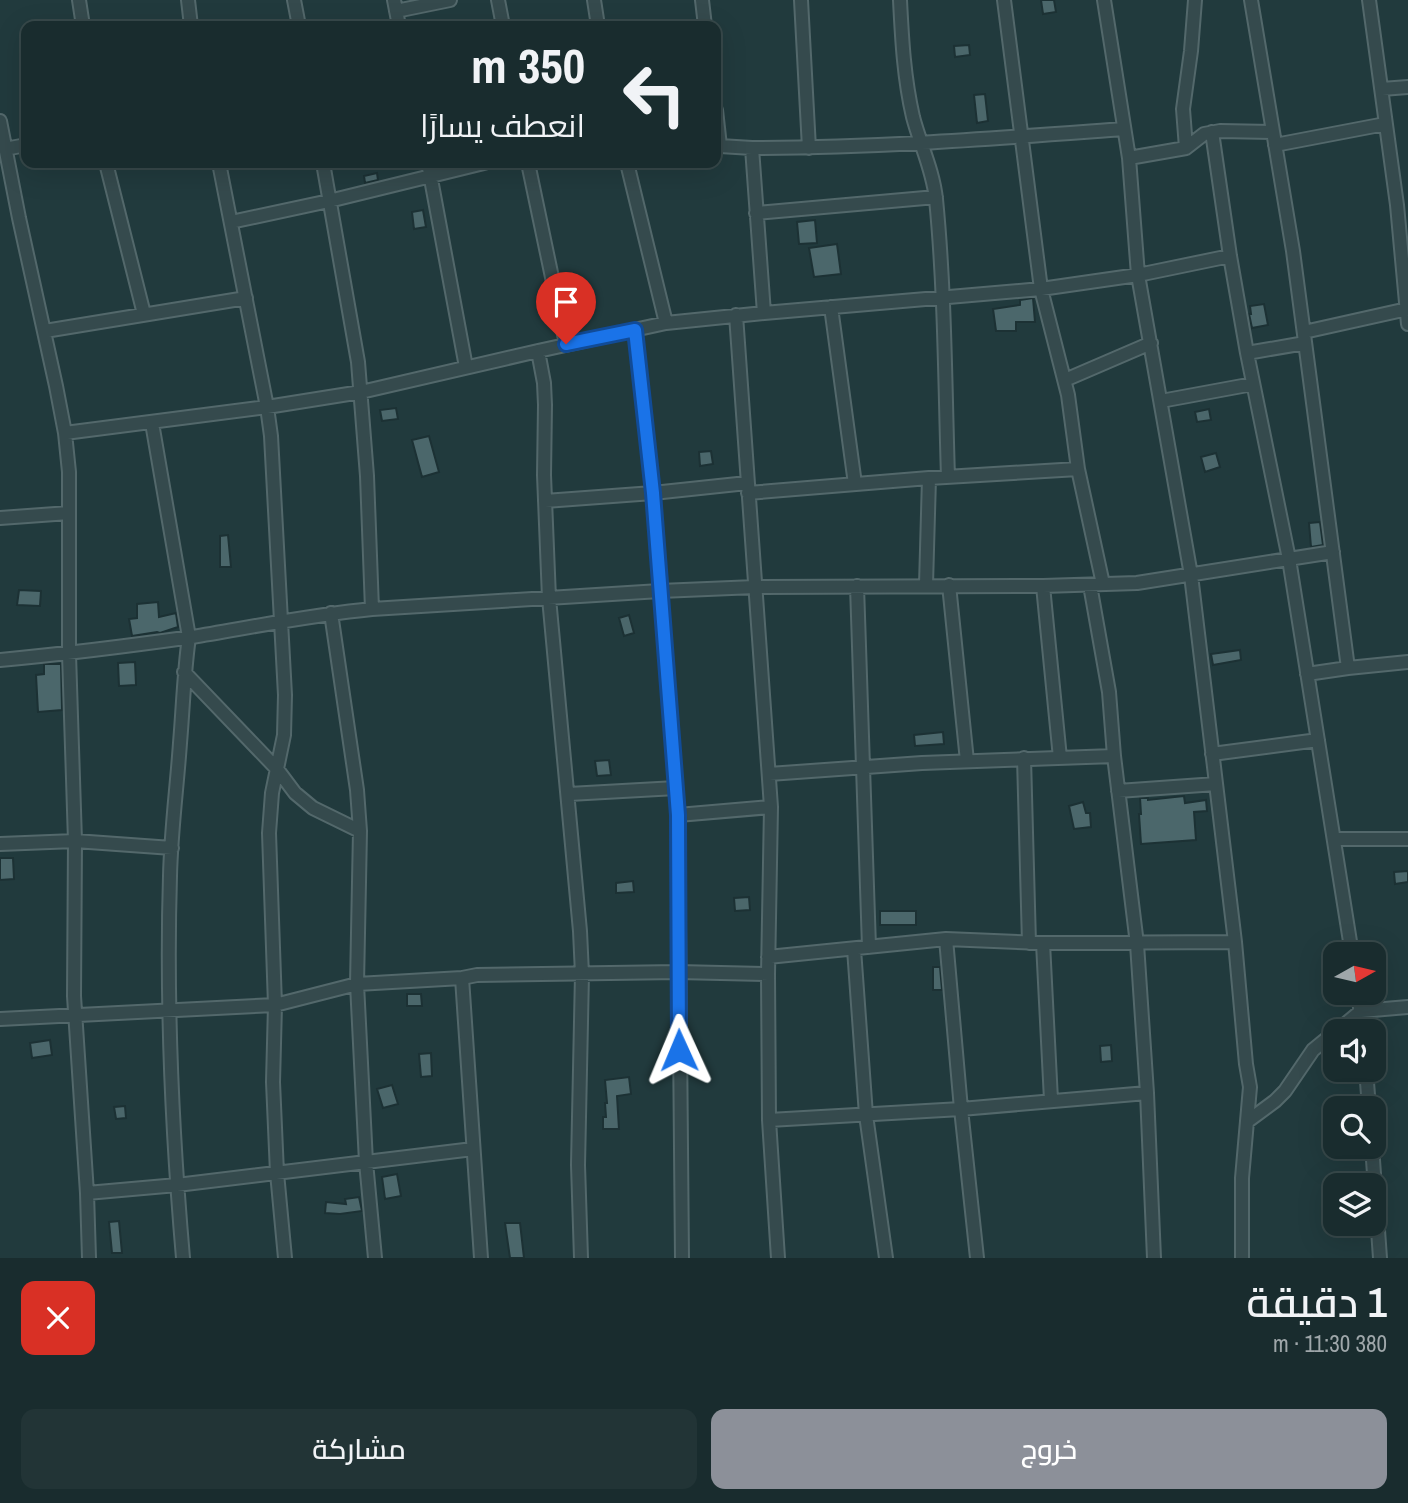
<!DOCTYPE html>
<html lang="ar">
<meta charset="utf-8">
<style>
:root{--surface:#192c2e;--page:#223436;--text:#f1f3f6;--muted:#9fa7aa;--line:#37484a;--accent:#8c9099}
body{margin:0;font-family:"Archivo Narrow",Cairo,sans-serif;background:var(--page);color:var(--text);direction:rtl;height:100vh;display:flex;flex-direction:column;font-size:26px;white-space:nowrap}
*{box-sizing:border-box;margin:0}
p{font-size:23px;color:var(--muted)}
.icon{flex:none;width:38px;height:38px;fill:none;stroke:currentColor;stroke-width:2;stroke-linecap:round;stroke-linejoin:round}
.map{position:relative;height:1258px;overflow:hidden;direction:ltr}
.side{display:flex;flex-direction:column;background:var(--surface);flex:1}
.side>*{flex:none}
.banner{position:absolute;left:21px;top:21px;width:700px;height:147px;border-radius:14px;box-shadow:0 7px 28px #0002,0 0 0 2px var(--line);direction:rtl;background:#192c2e;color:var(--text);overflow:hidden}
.needle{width:46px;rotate:82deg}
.buttons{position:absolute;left:1323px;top:942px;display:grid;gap:14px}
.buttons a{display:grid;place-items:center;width:63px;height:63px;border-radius:14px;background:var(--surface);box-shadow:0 7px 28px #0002,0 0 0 2px var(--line);font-size:35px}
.pin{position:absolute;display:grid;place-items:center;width:60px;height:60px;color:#fff;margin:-72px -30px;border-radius:50% 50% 50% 0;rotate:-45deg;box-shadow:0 0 7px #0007}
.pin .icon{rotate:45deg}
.me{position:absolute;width:77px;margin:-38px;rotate:359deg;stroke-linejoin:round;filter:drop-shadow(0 0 5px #0008)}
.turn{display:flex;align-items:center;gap:24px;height:147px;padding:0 21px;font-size:32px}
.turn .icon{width:91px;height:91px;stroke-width:2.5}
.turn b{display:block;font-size:49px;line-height:60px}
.round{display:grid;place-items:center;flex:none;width:74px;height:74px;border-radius:14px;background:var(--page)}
.headline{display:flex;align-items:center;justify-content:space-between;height:119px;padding:0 21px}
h1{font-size:42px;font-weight:600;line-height:52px}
.button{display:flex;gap:14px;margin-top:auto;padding:14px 21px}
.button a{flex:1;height:80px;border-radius:14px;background:var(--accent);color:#fff;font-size:28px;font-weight:600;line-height:80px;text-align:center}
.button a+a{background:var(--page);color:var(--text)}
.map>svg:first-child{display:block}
</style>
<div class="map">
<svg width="1408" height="1258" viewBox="0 0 1408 1258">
<rect width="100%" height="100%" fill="#213a3d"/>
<path fill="#4b676b" stroke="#1c3134" stroke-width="2" d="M1041,0h13l2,12 -13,2z
M969,45l1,10 -15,2 -1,-11z
M985,94l3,27 -11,2 -3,-28z
M377,173l1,7 -13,3 -1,-7z
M423,210l3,17 -12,2 -2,-17z
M815,220l2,23 -18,1 -2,-22z
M837,244l4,30 -27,3 -5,-29z
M1033,298l2,24h-19v9h-20l-3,-22 27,-4v-5z
M1264,304l4,21 -16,3 -3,-14h2l-1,-8z
M396,408l2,11 -16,2 -2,-11z
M1209,409l2,11 -14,2 -2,-10z
M429,436l10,36 -17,5 -10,-37z
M711,451l2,13 -13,2 -1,-14z
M1216,453l4,14 -15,5 -4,-15z
M1320,522l3,23 -12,2 -2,-24z
M228,535l3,32h-11v-31z
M19,590l22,1 -1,15 -23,-1z
M158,602l1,15 17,-4 2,14 -18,6 -3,-1 -25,4 -3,-17 8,-1v-14z
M629,615l5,18 -10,3 -5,-18z
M1240,650l1,10 -28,5 -2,-11z
M135,662l1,23 -17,1 -1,-23z
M44,664h17l1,46 -24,2 -2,-37 8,-1z
M943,732l1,12 -29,2 -1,-11z
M609,760l2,15 -14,1 -2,-15z
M1184,796l1,7 21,-3 1,11 -13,1 2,28 -55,4 -2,-30h2l-1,-16h8v2z
M1083,802l3,11h4l1,14 -17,2 -5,-23z
M0,858h13l1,21 -14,1z
M1408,871v11l-13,2 -1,-12z
M633,881l1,11 -18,1v-10z
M749,897l1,13 -15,1 -1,-13z
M880,911h36v14h-36z
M933,967h7l2,23h-9z
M407,994h14l1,12h-15z
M50,1040l2,15 -20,3 -2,-15z
M1111,1045l1,16 -11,1 -1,-16z
M431,1053l1,23 -11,1 -2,-23z
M629,1077l2,17 -14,2 2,33h-16v-12h3l-1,-14h2l-2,-23z
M392,1085l6,19 -15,4 -6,-19z
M125,1106l1,12 -10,1 -2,-12z
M397,1174l4,22 -16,3 -3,-22z
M359,1197l3,14 -22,3 -15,-1 1,-11 20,2 -1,-5z
M119,1221l3,32h-10l-3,-31z
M505,1223h15l4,35h-14z"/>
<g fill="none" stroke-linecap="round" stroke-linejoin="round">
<defs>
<path id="minor" d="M79,0l4,26
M188,0l3,26
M294,0l5,26
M394,0l5,26
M498,0l5,26
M594,0l4,26
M702,0l3,26
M801,0l8,148
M900,0c2,40 4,78 13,117 7,27 20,53 23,82 9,92 9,185 12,278
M1004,0l37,289 27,106 10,74 25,115
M1104,0l25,158 9,117 53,300 44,367 11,122 4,23 -8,91v80
M1251,0l42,251 55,417 60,-6
M1369,0l28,205 11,119
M396,11l54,-11
M1382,89l26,-2
M716,110l4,36 32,2 12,165
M0,121l19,97 37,168 9,47 4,39v182l6,187 -1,155 13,197 2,65
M1212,132l18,124 17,97 42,206 63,395
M1275,145l110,-21
M752,148c124,0 248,-10 372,-19
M1186,148l-3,-39 8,-58 4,-51
M5,149l21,-4
M1129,158l57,-10 18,-14 16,-3 53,1
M106,163l38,151
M219,163l48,244 4,29 14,259 -1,40 -12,58 -3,40 6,172 -2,77 4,91 8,85
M323,163l35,199 9,114 5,133
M428,163l38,204
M528,163l38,181
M627,163l39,160
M756,213l180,-16
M231,222l98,-21 155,-38
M831,307l24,177
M736,315l35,492 -3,167 1,146 9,138
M635,330l18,163 25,322 4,443
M45,331l201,-33
M1304,332l103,-23
M538,351l6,32 1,22 -1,70 5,123 31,333 2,43 -4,191 3,93
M1247,353l58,-10
M1065,380l86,-37
M1161,401l92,-17
M152,423l37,214c-5,35 -6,71 -9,106 -3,44 -9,88 -10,133 -4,127 2,255 13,382
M65,433l202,-26 94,-15 177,-41 128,-28 98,-10 277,-24 97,-14 92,-19
M748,493l181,-15 149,-9
M545,501l108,-8 94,-10
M0,518l69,-5
M926,585l3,-107
M949,585l18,176
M1090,585l19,107 5,64 23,188 10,149 7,165
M857,586l12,361
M1043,586l17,172
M331,613l26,177 3,41 -3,153 9,178 9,96
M0,660c64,-6 128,-14 192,-23 60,-10 119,-22 180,-28l288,-18 95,-4 288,-1 94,-3 196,-31
M184,672l93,97 18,24 18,15 47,23
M1307,674l41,-6
M1212,754l106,-14
M1024,758l5,185
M769,774l153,-11 192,-7
M1118,791l98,-7
M569,794l107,-6
M678,815l93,-8
M1334,839h74
M0,844l75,-3 97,7
M946,939l15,170 16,149
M1043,943l8,157
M854,949l12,166 20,143
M768,957l178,-18 97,4 192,-1
M462,978l19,280
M1358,992l5,39
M0,1019l275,-14 82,-21 105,-6 15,-3 201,-3 90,2
M1337,1031l24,-20 47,-4
M1366,1069l3,39
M769,1120l192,-11 186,-16
M1248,1121l27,-20 10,-10 28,-41 22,-18
M1372,1146l8,112
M87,1193l90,-8 296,-36"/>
</defs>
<use href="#minor" stroke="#53686b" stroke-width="16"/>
<use href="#minor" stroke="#354a4d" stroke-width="12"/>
</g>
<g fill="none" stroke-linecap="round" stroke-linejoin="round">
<defs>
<path id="route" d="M566,344l69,-14 18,163 25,322 1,235"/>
</defs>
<use href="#route" stroke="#114b97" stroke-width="18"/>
<use href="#route" stroke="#1a73e8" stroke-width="12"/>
</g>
</svg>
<div class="buttons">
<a><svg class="needle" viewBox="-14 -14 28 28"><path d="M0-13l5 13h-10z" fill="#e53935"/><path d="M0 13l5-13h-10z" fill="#9fa7aa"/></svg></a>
<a><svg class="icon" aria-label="sound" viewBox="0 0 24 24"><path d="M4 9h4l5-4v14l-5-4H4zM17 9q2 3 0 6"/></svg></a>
<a><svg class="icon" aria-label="search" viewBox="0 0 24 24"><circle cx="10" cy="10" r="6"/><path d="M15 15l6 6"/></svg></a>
<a><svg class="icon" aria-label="layers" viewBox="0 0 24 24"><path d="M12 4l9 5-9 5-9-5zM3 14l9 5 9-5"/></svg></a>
</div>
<div class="pin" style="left:566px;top:344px;background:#d93025"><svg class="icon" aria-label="arrive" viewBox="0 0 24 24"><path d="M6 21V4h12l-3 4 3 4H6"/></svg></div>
<svg class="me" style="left:679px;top:1050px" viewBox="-20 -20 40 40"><path d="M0-17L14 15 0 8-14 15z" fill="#1a73e8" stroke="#fff" stroke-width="4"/></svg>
<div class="banner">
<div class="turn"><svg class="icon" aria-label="left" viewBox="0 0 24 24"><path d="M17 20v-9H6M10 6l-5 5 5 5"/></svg><div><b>350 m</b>انعطف يسارًا</div></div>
</div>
</div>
<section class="side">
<div class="headline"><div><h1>1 دقيقة</h1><p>380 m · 11:30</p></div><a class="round" style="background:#d93025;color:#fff"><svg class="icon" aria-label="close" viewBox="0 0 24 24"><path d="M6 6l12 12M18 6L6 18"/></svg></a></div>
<div class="button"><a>خروج</a><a>مشاركة</a></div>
</section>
